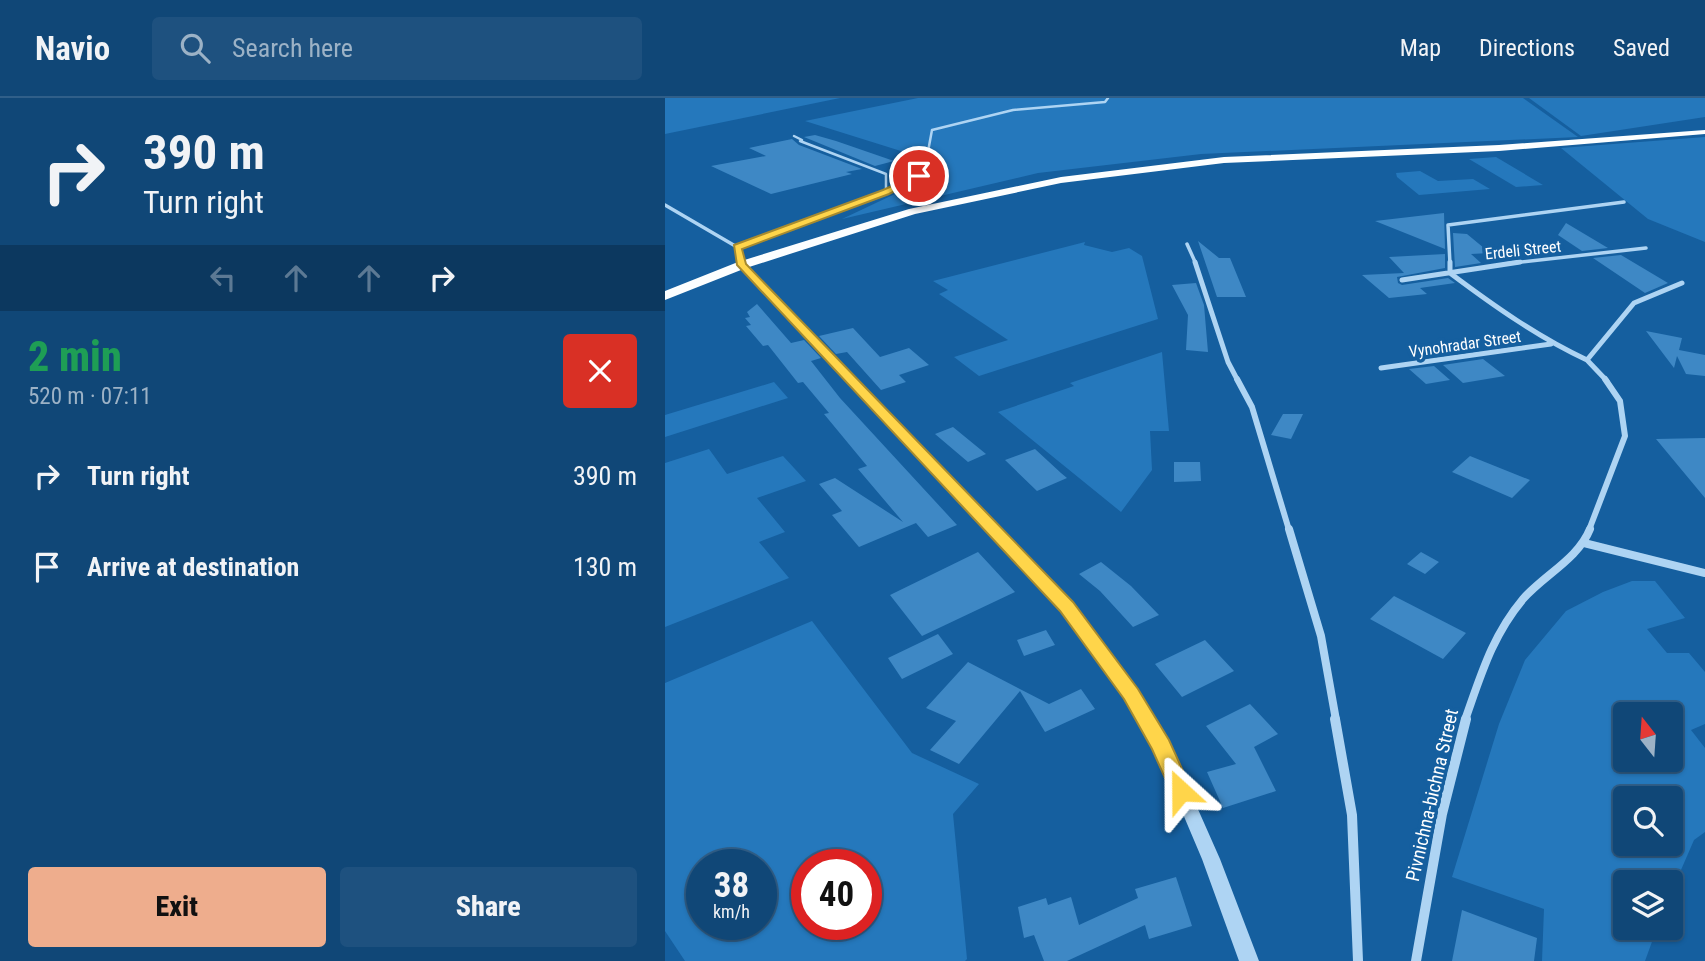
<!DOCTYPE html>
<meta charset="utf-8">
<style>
:root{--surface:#104777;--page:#1e517f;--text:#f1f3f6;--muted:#9cb2c6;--line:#305f89;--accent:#eead8d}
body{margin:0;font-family:"Roboto Condensed",sans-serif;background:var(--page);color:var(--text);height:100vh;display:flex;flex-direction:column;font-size:26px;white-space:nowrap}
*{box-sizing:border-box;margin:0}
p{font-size:23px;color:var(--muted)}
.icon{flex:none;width:38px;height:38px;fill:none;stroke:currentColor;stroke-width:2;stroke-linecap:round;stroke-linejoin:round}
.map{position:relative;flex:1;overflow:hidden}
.panel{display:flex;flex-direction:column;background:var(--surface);width:665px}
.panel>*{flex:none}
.guide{background:#104777;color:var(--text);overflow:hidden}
.needle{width:46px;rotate:343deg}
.buttons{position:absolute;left:948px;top:604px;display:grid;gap:14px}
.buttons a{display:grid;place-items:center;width:70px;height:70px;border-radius:7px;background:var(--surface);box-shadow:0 2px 5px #0004,0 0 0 2px var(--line);font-size:35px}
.speed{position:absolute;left:21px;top:751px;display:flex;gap:14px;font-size:35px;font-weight:700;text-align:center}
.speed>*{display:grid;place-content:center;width:91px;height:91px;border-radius:50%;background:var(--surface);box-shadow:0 2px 5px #0004,0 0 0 2px var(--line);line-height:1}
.speed small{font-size:18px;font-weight:400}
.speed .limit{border:10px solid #d22;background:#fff;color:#111}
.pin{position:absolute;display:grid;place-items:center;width:60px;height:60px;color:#fff;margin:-30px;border:4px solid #fff;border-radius:50%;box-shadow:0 2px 7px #0007}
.me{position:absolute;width:77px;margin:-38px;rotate:336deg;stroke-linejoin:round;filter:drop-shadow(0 0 5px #0008)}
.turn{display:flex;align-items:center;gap:24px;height:147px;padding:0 28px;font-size:32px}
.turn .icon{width:91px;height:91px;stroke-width:2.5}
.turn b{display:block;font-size:49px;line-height:60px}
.lanes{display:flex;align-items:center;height:66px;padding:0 28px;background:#0003;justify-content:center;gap:35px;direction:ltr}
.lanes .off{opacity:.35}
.round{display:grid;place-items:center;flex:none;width:74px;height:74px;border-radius:7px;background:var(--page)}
.overview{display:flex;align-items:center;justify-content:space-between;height:119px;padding:0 28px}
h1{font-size:42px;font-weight:800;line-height:52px;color:#1e9e55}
.primary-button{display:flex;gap:14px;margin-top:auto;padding:14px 28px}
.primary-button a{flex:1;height:80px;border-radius:7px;background:var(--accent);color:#111;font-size:28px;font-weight:800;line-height:80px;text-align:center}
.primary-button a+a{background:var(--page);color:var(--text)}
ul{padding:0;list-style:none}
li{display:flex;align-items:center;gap:21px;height:91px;padding:0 28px}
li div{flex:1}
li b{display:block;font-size:26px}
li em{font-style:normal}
header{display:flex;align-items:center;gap:42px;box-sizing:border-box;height:98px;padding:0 35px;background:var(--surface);border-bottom:2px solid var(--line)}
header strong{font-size:33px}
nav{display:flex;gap:38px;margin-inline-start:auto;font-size:24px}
.search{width:490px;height:63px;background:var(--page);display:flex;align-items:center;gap:18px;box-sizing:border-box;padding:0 24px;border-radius:7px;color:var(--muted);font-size:26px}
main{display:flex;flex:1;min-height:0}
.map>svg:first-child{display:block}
</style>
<header>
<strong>Navio</strong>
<div class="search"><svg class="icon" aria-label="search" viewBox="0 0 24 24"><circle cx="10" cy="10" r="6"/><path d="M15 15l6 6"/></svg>Search here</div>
<nav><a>Map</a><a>Directions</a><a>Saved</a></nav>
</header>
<main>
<section class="panel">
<div class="guide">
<div class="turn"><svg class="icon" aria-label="right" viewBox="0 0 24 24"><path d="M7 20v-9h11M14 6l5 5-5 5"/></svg><div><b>390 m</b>Turn right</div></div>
<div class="lanes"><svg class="icon off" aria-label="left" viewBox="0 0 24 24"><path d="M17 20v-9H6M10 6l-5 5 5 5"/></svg><svg class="icon off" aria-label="ahead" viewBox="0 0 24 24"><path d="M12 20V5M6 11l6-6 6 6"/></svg><svg class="icon off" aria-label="ahead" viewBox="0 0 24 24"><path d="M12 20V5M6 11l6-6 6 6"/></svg><svg class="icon" aria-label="right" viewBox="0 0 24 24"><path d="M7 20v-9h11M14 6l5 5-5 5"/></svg></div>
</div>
<div class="overview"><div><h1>2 min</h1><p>520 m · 07:11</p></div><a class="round" style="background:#d93025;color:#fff"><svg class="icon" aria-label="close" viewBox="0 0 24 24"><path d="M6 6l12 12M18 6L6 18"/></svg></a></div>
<ul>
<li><svg class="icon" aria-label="right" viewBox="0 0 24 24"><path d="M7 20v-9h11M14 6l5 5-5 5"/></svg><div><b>Turn right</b></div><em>390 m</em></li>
<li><svg class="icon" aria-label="arrive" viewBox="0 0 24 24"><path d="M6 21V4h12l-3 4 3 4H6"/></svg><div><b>Arrive at destination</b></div><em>130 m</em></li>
</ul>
<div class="primary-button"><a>Exit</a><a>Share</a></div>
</section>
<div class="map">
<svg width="1040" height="863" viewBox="0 0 1040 863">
<rect width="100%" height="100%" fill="#155f9f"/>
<path fill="#2578bc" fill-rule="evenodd" d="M0,0h175l-175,36z
M253,0h605l55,39 -377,17 -163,19 -196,46 91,-43 3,-14 -131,-41z
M864,0h176v19l-124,19z
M1040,39v105l-57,-23 -87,-71z
M831,59l47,28 -27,2 -47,-28z
M755,73l18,10 35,-2 17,10 -71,6 -22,-18 -1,-4z
M420,144l-1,3 28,7 17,-4 13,8 16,63 -179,57 -25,-19 54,-17 -69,-46 9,-4 -15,-9z
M497,254l7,79h-19l2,39 -31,42 -123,-100 76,-26 -4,-3z
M109,284l14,16 -123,39v-22z
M44,351l18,25 56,-18 23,25 -49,17 28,34 -26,10 30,36 -124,49v-164z
M967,483h23l30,37 -38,11 20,24h22l16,19v52l-14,6 14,18v84l-11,8 -23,53v-11h-45v46h31l-12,33h-103l2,-52 -92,-32 47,-153 26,-64 41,-49 37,-19zM1006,616v46h-45v-46zM961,700h45v46h-45z
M147,523l100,132 67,31 -26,30 14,145 -2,2h-280l-20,-30v-248zM37,766h59v60h-59zM142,766h59v60h-59z"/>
<path fill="#3e88c5" d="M150,37l21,6 58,20 -19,5 -71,-29z
M127,41l7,6 63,24 -16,3 6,2 -81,20 -60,-28 55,-10 -17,-8z
M779,115l1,36 -70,-28z
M901,125l42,25 -26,3 -24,-16z
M788,135l14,1 23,19 -19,1 10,9 -26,4z
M533,143l21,17h11l16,39h-29z
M780,156v14l-48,9 1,6 4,2 46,-7 7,5 -35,5 7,6 -38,4 -27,-23 42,-2 -15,-16z
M956,157l47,28 -23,10 -52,-35z
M531,185l8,22 4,47 -22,-2 2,-35 -16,-30z
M92,206l34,39 13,-3 17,18 -10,3 29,37 117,127 -29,12 -12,-14 -57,24 -27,-32 10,-4 -23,-27 16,-6 68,44 -45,-53 9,-3 -43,-52 5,-1 -26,-31 -5,1 -30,-38 -5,1 -17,-20 5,-1 -6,-7 5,-1 -3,-5z
M188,230l27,29 29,-9 20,17 -30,10 7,7 -25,8 -34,-38 -11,2 -17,-18z
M981,233l36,7 -3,12 26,5v21l-19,-2 -9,-18 -3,12z
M818,261l22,17 -42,7 -20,-18z
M769,268l16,14 -24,4 -17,-15z
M618,316h20l-12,25 -20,-4z
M288,329l33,27 -18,8 -33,-28z
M1040,340v60l-49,-59z
M370,351l26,24 6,5 -30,13 -32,-31z
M805,358l60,24 -18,18 -60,-26z
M509,364h26l1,19 -27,1z
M313,454l37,40 -93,44 -32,-41z
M756,454l18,10 -14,12 -18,-10z
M436,464l30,24 28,29 -26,12 -33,-36 -21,-17z
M729,498l72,37 -23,26 -73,-40z
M381,532l9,15 -31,11 -7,-16z
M273,536l15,20 -51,25 -14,-21z
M540,542l29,31 -52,26 -27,-33z
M303,564l81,42 32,-15 14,20 -50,23 -25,-41 -61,73 -29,-14 26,-29 -30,-13z
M585,606l28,30 -24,13 22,44 -53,17 -16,-36 29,-8 -30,-38z
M511,779l16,49 -43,13 -4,-14 -78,36h-23l-10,-26 -10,3 -6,-31 28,-9 2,7 23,-8 8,28 59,-27 -3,-9z
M797,812l75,28 -3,23h-82z"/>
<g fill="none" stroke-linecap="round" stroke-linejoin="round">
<path stroke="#aed4f3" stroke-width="2.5" d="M129,38l8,4 -2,1 86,33v18"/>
<path stroke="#aed4f3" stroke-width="2.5" d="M256,73l6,-14 5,-27 81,-20 92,-8 3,-4"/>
<path stroke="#aed4f3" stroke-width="3.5" d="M0,107l72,42 5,17
M522,146l9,20
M72,149l149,-55 33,-16 3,-6
M785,166l-2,-39 176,-23
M839,166l142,-16"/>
<path stroke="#aed4f3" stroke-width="5" d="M76,164l1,3
M530,164l33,100 10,19
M785,164v11c44,33 88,64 137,87
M737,182l118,-18
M716,270l170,-24
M942,283l-20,-21 47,-57 48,-20"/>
<path stroke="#aed4f3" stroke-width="6" d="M572,281l15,28 37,123
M924,432l36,-94 -5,-35 -15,-22"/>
<path stroke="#aed4f3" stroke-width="8" d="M624,431l32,107 15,84
M919,445l121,30
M800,622c16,-45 27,-84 58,-121 21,-24 55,-40 67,-70"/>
<path stroke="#aed4f3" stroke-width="10" d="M670,621l17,96 6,146
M751,863l26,-147 24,-95"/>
<path fill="#aed4f3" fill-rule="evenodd" d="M74,165h6l326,340 65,87 34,56 50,113 39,102h-20l-37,-102 -47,-111 -29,-50 -65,-89 -322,-342z"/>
<path fill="#fcfeff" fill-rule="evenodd" d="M1040,32v4l-206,17 -275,12 -163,20 -146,31 -169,54 -81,32v-9l73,-29 171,-53 152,-32 163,-20 275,-12z"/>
</g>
<path fill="#ffd54a" stroke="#a68a30" stroke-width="2" d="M254,76l2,4 -32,16 -147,55 4,15 327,338 65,87 31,51 23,51 -3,7 -8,2 -7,-2 -22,-49 -28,-50 -64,-88 -323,-346 -3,-20 149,-55z"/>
<g text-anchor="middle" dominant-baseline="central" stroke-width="7" stroke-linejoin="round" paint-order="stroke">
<g font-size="16" fill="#fff" stroke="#155f9f">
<text transform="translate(858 152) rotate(-6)">Erdeli Street</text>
<text transform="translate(800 246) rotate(-8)">Vynohradar Street</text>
</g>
<g font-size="19" fill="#fff" stroke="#155f9f">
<text transform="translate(767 697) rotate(-77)">Pivnichna-bichna Street</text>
</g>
</g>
</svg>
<div class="buttons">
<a><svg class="needle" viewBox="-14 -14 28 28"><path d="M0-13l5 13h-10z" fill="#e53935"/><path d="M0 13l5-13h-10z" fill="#9cb2c6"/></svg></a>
<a><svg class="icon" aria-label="search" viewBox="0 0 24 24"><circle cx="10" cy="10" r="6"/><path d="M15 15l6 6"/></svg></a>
<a><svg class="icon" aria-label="layers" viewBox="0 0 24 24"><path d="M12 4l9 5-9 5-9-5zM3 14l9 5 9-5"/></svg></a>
</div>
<div class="speed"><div>38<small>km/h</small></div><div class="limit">40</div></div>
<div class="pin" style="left:254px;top:78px;background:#d93025"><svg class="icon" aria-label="arrive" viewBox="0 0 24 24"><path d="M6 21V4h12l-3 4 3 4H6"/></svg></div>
<svg class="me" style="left:516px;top:693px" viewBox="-20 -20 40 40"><path d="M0-17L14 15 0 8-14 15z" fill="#ffd54a" stroke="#fff" stroke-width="4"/></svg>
</div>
</main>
